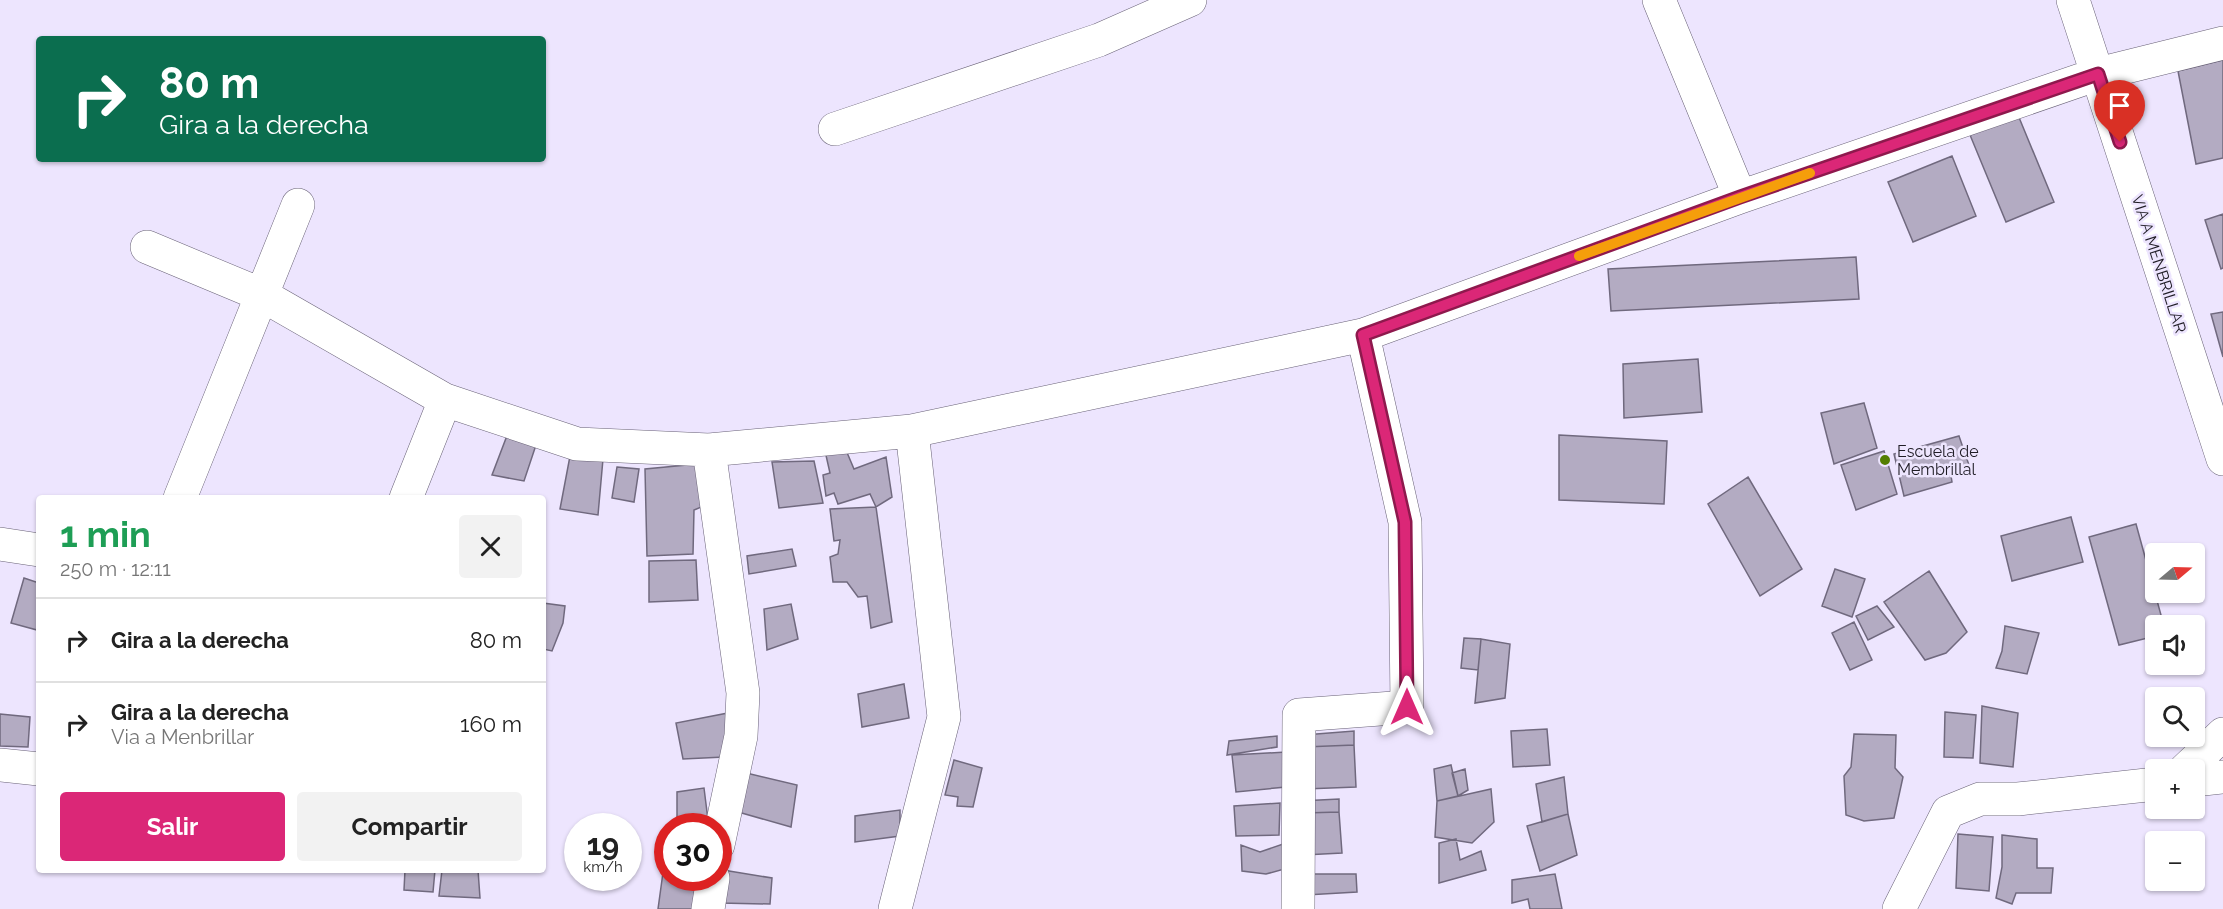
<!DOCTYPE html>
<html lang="es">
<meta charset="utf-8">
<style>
:root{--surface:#fff;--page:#f2f2f2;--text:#222;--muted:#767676;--line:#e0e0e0;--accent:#db2777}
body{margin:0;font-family:Raleway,sans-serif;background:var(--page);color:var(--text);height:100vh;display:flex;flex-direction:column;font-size:22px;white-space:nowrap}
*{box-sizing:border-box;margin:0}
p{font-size:20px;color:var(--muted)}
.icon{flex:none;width:33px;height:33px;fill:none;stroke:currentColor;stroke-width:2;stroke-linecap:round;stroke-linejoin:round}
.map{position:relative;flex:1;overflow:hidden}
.drawer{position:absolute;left:36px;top:495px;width:510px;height:378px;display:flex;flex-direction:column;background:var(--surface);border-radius:6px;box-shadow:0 2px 4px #0004}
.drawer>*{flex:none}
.hud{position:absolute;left:36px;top:36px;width:510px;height:126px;border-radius:6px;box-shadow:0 2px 4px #0004;background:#0b6e4f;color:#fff;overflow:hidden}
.needle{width:39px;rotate:71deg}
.buttons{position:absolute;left:2145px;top:543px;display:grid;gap:12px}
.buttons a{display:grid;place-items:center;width:60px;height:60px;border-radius:6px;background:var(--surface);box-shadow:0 2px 4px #0004;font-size:30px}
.speed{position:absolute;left:564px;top:813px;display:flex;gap:12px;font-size:30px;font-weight:700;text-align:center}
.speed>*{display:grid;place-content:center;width:78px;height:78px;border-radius:50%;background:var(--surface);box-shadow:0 2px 4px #0004;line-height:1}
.speed small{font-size:15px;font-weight:400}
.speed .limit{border:9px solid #d22;background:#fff;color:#111}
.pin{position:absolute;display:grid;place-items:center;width:51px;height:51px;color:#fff;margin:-62px -26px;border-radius:50% 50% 50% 0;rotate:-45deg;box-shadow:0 0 6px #0007}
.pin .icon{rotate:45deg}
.me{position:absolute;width:66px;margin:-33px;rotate:0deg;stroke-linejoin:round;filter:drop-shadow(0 0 4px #0008)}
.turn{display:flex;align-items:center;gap:21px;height:126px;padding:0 24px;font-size:27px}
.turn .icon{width:78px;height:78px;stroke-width:2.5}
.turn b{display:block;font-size:42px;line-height:51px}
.round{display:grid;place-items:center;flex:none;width:63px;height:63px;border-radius:6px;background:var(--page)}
.summary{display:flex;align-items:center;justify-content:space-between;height:102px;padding:0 24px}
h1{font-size:36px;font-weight:700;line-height:45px;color:#1e9e55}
.cta{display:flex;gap:12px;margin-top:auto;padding:12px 24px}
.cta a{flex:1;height:69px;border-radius:6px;background:var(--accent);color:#fff;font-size:24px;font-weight:700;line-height:69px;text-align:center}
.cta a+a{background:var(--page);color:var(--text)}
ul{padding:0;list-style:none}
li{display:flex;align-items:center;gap:18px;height:84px;padding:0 24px;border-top:2px solid var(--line)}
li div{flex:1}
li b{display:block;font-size:22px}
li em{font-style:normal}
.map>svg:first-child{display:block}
</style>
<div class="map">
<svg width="2223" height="909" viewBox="0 0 2223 909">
<rect width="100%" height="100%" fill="#ede5fe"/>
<path fill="#b3abc2" stroke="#70697e" stroke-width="1.5" d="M2223,60v98l-27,6 -18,-93z
M2018,115l36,87 -48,20 -36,-87z
M1952,156l24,60 -63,26 -25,-60z
M2223,214v54l-2,1 -16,-49z
M1856,257l3,42 -248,12 -3,-42z
M2223,312v45l-12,-43z
M1698,359l4,53 -78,6 -1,-54z
M1864,403l13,45 -43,16 -13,-51z
M508,433l29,9 -13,39 -32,-6z
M1559,435l108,6 -3,63 -105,-4z
M1959,436l11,32 -19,8 1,6 -48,14 -10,-42z
M843,443l11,26 32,-12 6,40 -16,10 -6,-13 -32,10 -4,-11 -8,3 -3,-21 7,-2 -5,-22z
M1884,451l13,43 -41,16 -15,-45z
M570,456l33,3 -5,56 -38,-6z
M814,461l9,42 -44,5 -7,-46z
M708,463l3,40 -17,7 -1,44 -46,2 -2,-87z
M617,467l22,2 -5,33 -22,-4z
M1748,477l54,92 -42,27 -52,-92z
M876,507l16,115 -21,6 -4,-32 -9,1 -11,-15h-14l-3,-25 8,-3 2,-14 -6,1 -4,-32z
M2071,517l12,45 -71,19 -11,-45z
M2136,524l28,102h-8v10l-37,9 -30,-108z
M792,549l4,17 -47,8 -2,-18z
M696,560l2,40 -49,2v-41z
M1835,569l30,10 -13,38 -30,-11z
M1929,571l38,61 -21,21 -21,7 -41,-58z
M24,578l15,5v42l-2,5 -26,-7z
M543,603l22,3 -2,17 -11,28 -9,-2z
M791,604l7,35 -31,11 -3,-41z
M1877,606l17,21 -26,13 -12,-24z
M1854,622l18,38 -22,10 -18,-37z
M2005,626l34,7 -12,41 -31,-6 6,-17z
M1464,638l17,1 -3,31 -17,-2z
M1481,639l29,5 -5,54 -30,5z
M904,684l5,34 -47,9 -4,-33z
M1982,706l36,7 -5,54 -33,-4z
M1945,712l31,3 -3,43 -29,-1z
M728,713l-4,44 -41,2 -7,-36z
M0,714l30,3 -2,30 -28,-1z
M1547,729l3,36 -37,2 -2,-36z
M1354,731v14l-50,2v-12z
M1854,734l42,1 -1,33 8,9 -9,41 -30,3 -18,-6 -2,-39 7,-9z
M1277,736v11l-50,8 2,-14z
M1354,745l2,42 -51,2 -1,-42z
M1286,752v35l-50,5 -4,-37z
M954,760l28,8 -9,39 -16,-1 1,-9 -13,-2z
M1451,765l7,31 -21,5 -3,-32z
M1465,769l3,21 -10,6 -6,-23z
M738,771l59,14 -6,42 -60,-17z
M1564,777l4,37 -26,8 -6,-38z
M704,788l4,32 -14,6h-11l-6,-2v-32z
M1491,789l3,33 -22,21 -37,-6 2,-36z
M1339,799v13l-35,1 -4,-12z
M1280,803l-1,32 -43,1 -2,-30z
M900,810v26l-45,6v-26z
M1339,812l3,41 -38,2v-42z
M1568,814l9,41 -37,16 -13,-45z
M1958,834l35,3 -4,54 -33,-3z
M2002,835l35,4v29h16l-2,25h-35l-4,11 -16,-6 6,-31z
M668,836v42h30l-3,31h-37z
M1456,839l4,21 21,-9 5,19 -47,13v-40z
M1286,843l2,25 -22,6 -24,-3 -1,-26 19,7z
M405,870h30l-2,22 -29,-2z
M442,870h36l2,28 -41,-2z
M723,870l49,8 -2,26 -50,-1z
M1304,874h52l1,18 -51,3z
M1555,874l7,35h-32l-2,-10 -16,4v-23z"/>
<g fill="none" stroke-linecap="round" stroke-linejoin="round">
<defs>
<path id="street" d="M1659,0l81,197
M2073,0l150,459
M835,129l264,-89 91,-40
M147,247l115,48 183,105 132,44 132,6 203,-19 451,-96 377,-138 358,-123 125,-31
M709,450l34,243 -2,43 -23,109
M180,498l118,-293
M406,498l39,-98
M0,544l39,6
M0,765l39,4
M2185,770l38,-36
M2194,780l29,-3
M708,909l5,-31
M895,909l49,-192 -32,-286
M1298,909l1,-194 108,-8 -2,-185 -42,-187
M1899,909l49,-97 32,-13h38l138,-15"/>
</defs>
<use href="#street" stroke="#696277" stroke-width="34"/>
<use href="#street" stroke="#fff" stroke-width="33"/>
</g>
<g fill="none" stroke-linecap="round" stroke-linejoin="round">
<defs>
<path id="route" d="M1407,707l-2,-185 -42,-187 377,-138 358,-123 22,68"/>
</defs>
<use href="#route" stroke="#8e194d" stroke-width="15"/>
<use href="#route" stroke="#db2777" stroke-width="10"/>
<path stroke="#f59e0b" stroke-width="10" d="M1579,256l231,-83"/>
</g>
<circle fill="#537e00" stroke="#ede5fe" stroke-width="2" cx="1885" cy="460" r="6"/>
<g text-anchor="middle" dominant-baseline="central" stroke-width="5" stroke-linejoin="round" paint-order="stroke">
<g font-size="16" fill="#1f1c25" stroke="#ede5fe">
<text transform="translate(2159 264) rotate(72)">VIA A MENBRILLAR</text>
</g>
<g font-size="16" fill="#1f1c25" stroke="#ede5fe" text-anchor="start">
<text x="1897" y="451">Escuela de<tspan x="1897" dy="18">Membrillal</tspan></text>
</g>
</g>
</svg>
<div class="buttons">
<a><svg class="needle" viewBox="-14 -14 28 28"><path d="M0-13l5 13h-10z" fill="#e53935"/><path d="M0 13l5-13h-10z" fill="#767676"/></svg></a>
<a><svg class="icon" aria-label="sound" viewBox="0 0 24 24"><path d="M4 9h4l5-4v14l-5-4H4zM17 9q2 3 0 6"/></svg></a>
<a><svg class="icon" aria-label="search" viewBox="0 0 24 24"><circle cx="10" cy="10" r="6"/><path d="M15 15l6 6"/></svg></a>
<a>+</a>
<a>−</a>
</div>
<div class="speed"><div>19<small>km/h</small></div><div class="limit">30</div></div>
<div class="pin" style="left:2120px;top:142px;background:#d93025"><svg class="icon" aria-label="arrive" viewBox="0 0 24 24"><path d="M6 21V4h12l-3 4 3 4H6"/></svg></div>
<svg class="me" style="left:1407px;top:707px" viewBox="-20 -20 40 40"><path d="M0-17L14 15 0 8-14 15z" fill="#db2777" stroke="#fff" stroke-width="4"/></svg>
<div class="hud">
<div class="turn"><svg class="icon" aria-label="right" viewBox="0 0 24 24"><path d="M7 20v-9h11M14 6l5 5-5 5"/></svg><div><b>80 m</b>Gira a la derecha</div></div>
</div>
<section class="drawer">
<div class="summary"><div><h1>1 min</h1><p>250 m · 12:11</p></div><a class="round"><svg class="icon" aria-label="close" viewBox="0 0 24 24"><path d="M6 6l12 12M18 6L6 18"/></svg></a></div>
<ul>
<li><svg class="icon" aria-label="right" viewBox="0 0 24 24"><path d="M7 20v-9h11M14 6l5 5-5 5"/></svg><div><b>Gira a la derecha</b></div><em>80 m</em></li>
<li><svg class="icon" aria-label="right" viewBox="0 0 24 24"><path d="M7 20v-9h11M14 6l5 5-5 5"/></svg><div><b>Gira a la derecha</b><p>Via a Menbrillar</p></div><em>160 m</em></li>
</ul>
<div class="cta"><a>Salir</a><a>Compartir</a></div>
</section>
</div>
